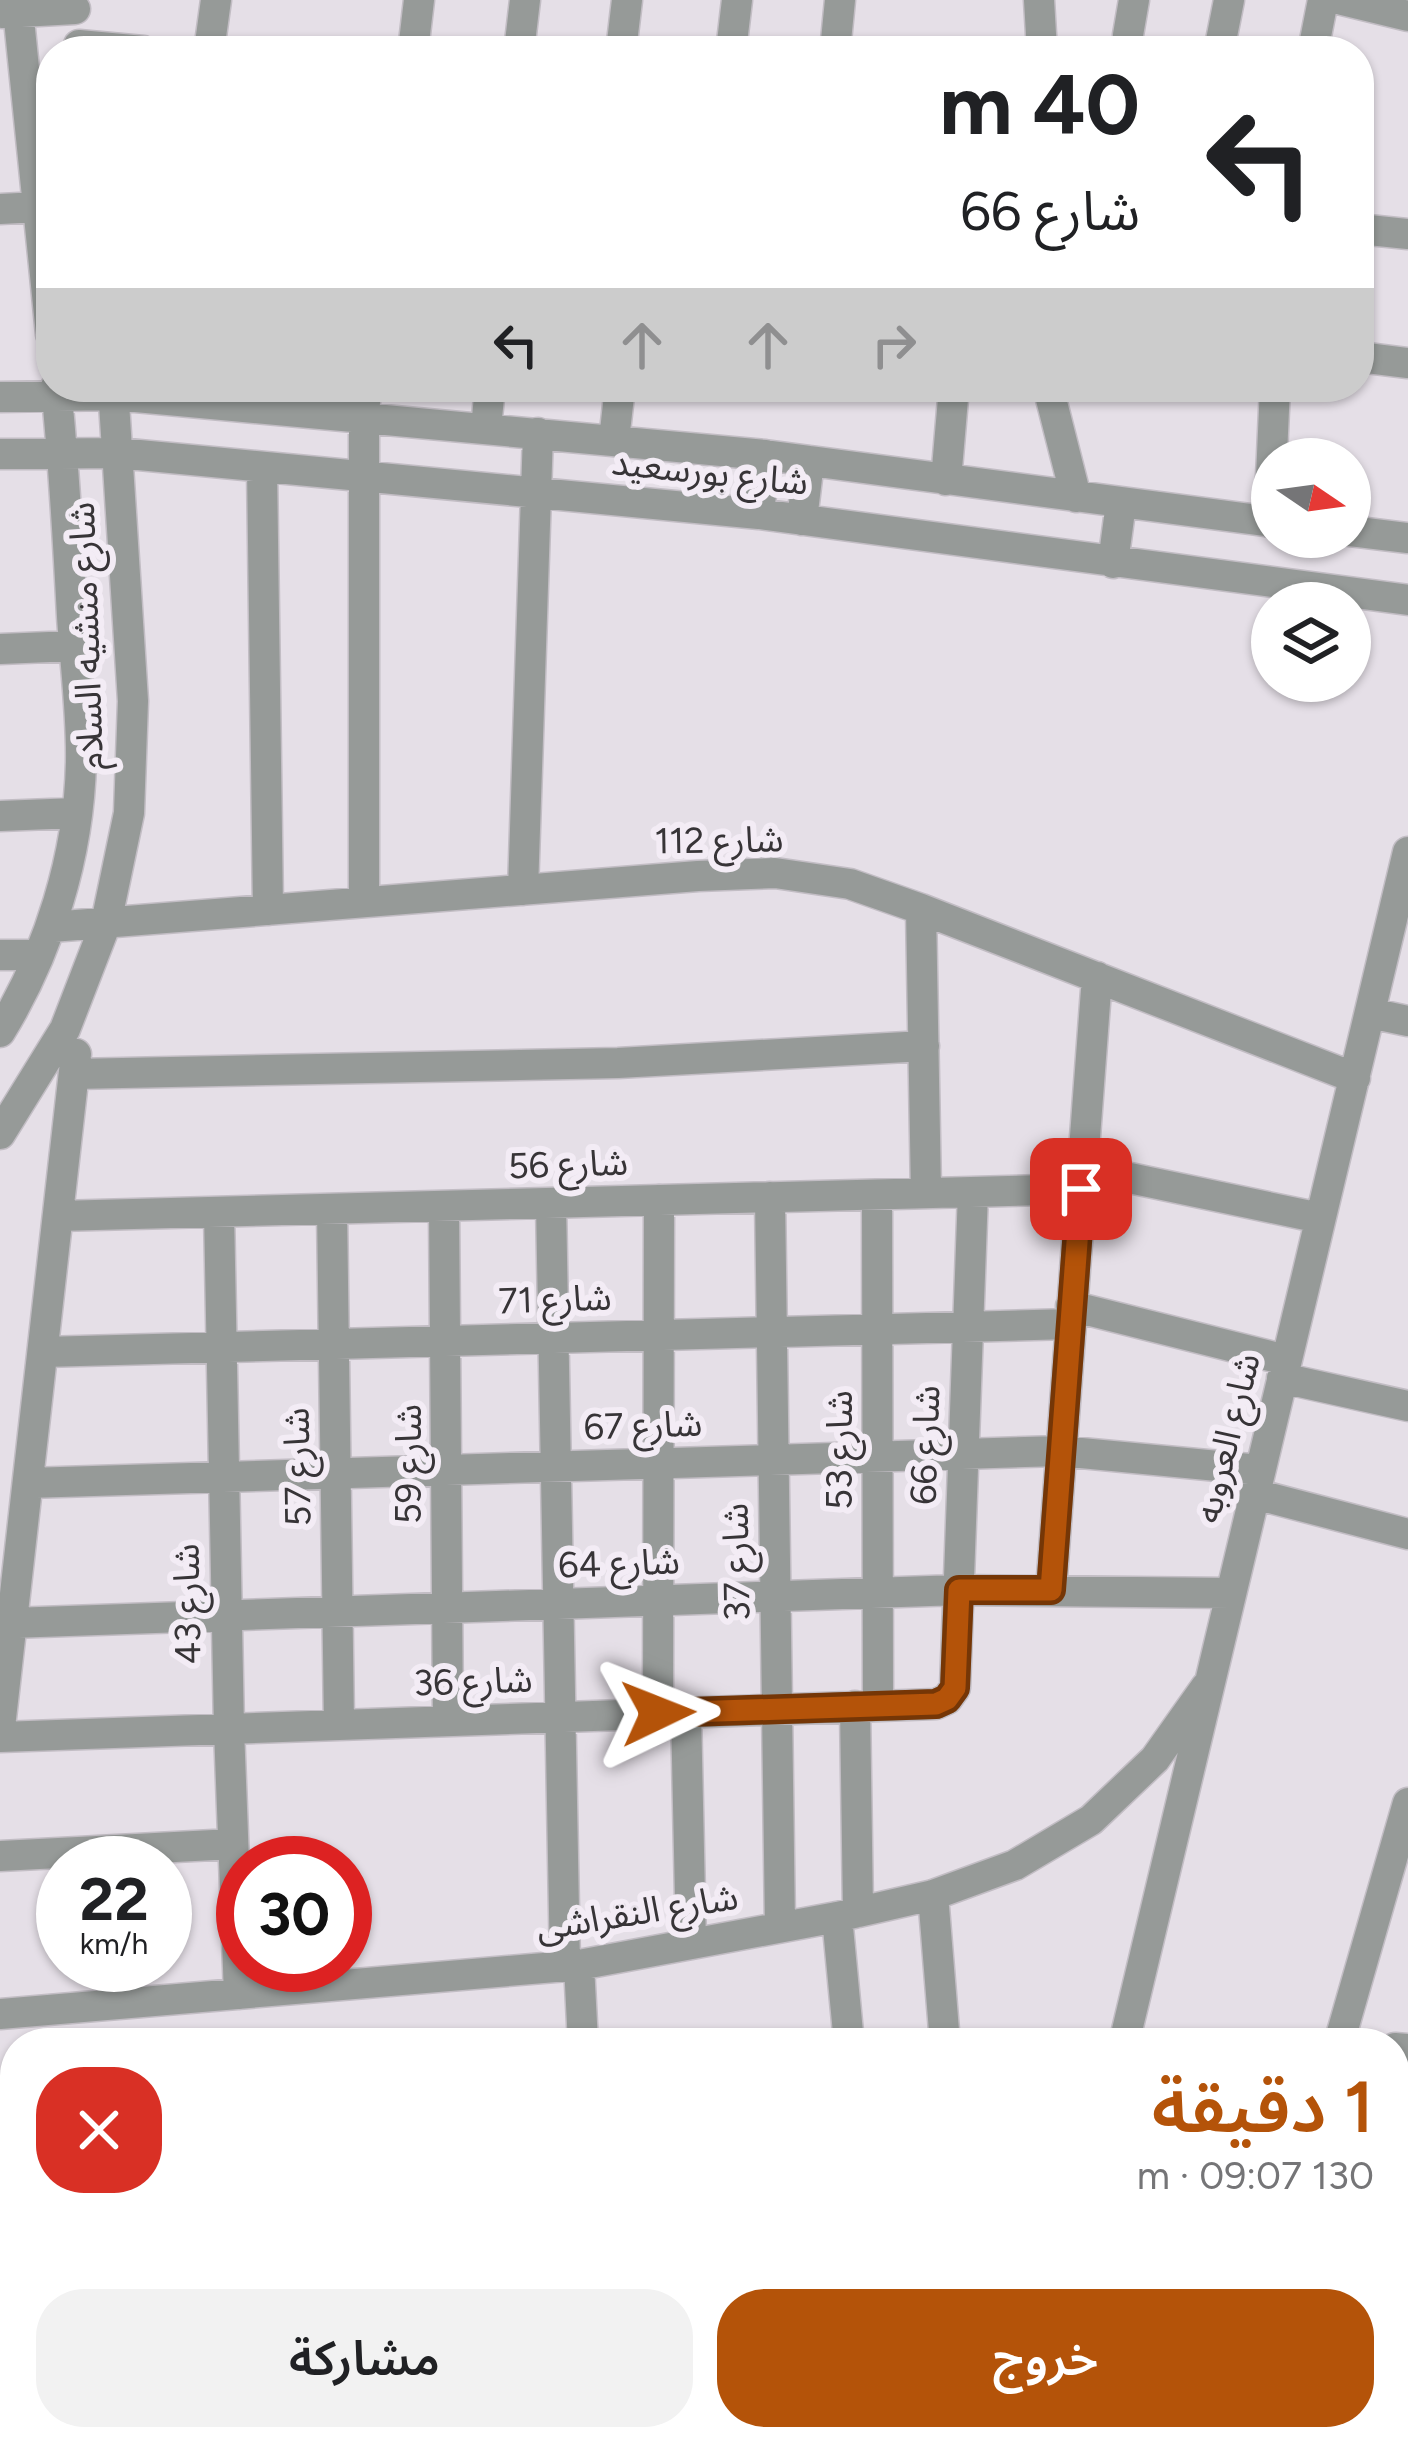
<!DOCTYPE html>
<html lang="ar">
<meta charset="utf-8">
<style>
:root{--surface:#fff;--page:#f2f2f2;--text:#202124;--muted:#757577;--accent:#b45309}
body{margin:0;font-family:Figtree,"Noto Sans Arabic",sans-serif;background:var(--page);color:var(--text);direction:rtl;height:100vh;display:flex;flex-direction:column;font-size:45px;white-space:nowrap}
*{box-sizing:border-box;margin:0}
p{font-size:39px;color:var(--muted)}
.icon{flex:none;width:66px;height:66px;fill:none;stroke:currentColor;stroke-width:2;stroke-linecap:round;stroke-linejoin:round}
.map{position:relative;flex:1;overflow:hidden;direction:ltr}
.side{position:absolute;left:0px;top:2028px;width:1410px;height:423px;display:flex;flex-direction:column;background:var(--surface);border-radius:48px 48px 0 0;box-shadow:0 3px 9px #0004;direction:rtl}
.side>*{flex:none}
.top-card{position:absolute;left:36px;top:36px;width:1338px;height:366px;border-radius:48px;box-shadow:0 3px 9px #0004;direction:rtl;background:#fff;color:var(--text);overflow:hidden}
.needle{width:78px;rotate:103deg}
.tools{position:absolute;left:1251px;top:438px;display:grid;gap:24px}
.tools a{display:grid;place-items:center;width:120px;height:120px;border-radius:50%;background:var(--surface);box-shadow:0 3px 9px #0004;font-size:60px}
.speed{position:absolute;left:36px;top:1836px;display:flex;gap:24px;font-size:60px;font-weight:700;text-align:center}
.speed>*{display:grid;place-content:center;width:156px;height:156px;border-radius:50%;background:var(--surface);box-shadow:0 3px 9px #0004;line-height:1}
.speed small{font-size:30px;font-weight:400}
.speed .limit{border:18px solid #d22;background:#fff;color:#111}
.pin{position:absolute;display:grid;place-items:center;width:102px;height:102px;color:#fff;margin:-51px;border-radius:24px;box-shadow:0 6px 18px #0006}
.me{position:absolute;width:132px;margin:-66px;rotate:88deg;stroke-linejoin:round;filter:drop-shadow(0 0 9px #0008)}
.turn{display:flex;align-items:center;gap:42px;height:252px;padding:0 36px;font-size:54px}
.turn .icon{width:156px;height:156px;stroke-width:2.5}
.turn b{display:block;font-size:84px;line-height:102px}
.lanes{display:flex;align-items:center;height:114px;padding:0 36px;background:#0003;justify-content:center;gap:60px;direction:ltr}
.lanes .off{opacity:.35}
.round{display:grid;place-items:center;flex:none;width:126px;height:126px;border-radius:48px;background:var(--page)}
.summary{display:flex;align-items:center;justify-content:space-between;height:204px;padding:0 36px}
h1{font-size:72px;font-weight:600;line-height:90px;color:var(--accent)}
.button{display:flex;gap:24px;margin-top:auto;padding:24px 36px}
.button a{flex:1;height:138px;border-radius:48px;background:var(--accent);color:#fff;font-size:48px;font-weight:600;line-height:138px;text-align:center}
.button a+a{background:var(--page);color:var(--text)}
.map>svg:first-child{display:block}
</style>
<div class="map">
<svg width="1408" height="2450" viewBox="0 0 1408 2450">
<rect width="100%" height="100%" fill="#e5dfe7"/>
<g fill="none" stroke-linecap="round" stroke-linejoin="round">
<defs>
<path id="minor" d="M17,0l34,334
M1039,0l3,51
M1342,0l66,16
M3,13l72,-4
M79,45l64,6
M209,51l7,-51
M413,51l6,-51
M519,51l6,-51
M621,51l6,-51
M731,51l6,-51
M835,51l5,-51
M1130,51l-2,-16 6,-35
M1219,51l10,-51
M1313,51l10,-51
M0,209l38,-2
M1359,229l49,5
M1359,357l49,6
M1048,387l28,110
M0,397l114,-2 651,60 507,67
M486,428l4,-41
M614,440l6,-53
M0,454l118,-1 641,61 649,86
M262,467l6,443
M946,480l8,-93
M759,514l6,-59
M802,520l7,-59
M1269,522l6,-135
M1350,531l58,7
M1113,563l8,-60
M0,649l74,-3
M0,816l76,-3
M523,890l15,-457
M364,902v-485l2,-30
M921,909l5,284
M51,927l647,-51 77,-3 75,11 71,25 434,169
M0,955h38
M1370,1013l38,8
M0,1032c49,-80 79,-176 81,-270 1,-48 -6,-98 -9,-146 -4,-77 -8,-153 -16,-229
M74,1074l544,-11 306,-17
M0,1134l65,-105 41,-106 23,-110 4,-112 -20,-314
M1082,1168l238,50
M877,1195l1,511
M770,1197l10,730
M551,1203l14,763
M444,1206l4,515
M332,1209l7,516
M219,1212l10,517 10,265
M58,1216l1022,-27
M1071,1306l215,54
M43,1352l1027,-28
M1282,1378l126,28
M28,1483l1032,-32 200,19
M1255,1494l153,40
M1051,1590l46,-613
M11,1623l948,-33 271,3
M855,1706l3,206
M686,1712l5,232
M658,1713l1,-513
M0,1727l76,-673
M0,1737l936,-33 11,-5 8,-11 18,-496
M0,1856l233,-12
M933,1895l12,148
M837,1917l12,126
M579,1965l4,78
M0,2014l579,-49 258,-48 96,-22 82,-30 76,-45 64,-61 51,-72
M1124,2043c92,-398 191,-794 284,-1191
M1339,2043l69,-240
M1395,2048l13,1
M0,2134l15,-1
M0,2358h15
M1395,2374l13,1
M680,2436l152,13
M92,2450v-14
M268,2450l1,-14
M453,2450l1,-14
M637,2450l1,-14
M1048,2450l2,-14
M1252,2450l2,-14"/>
</defs>
<use href="#minor" stroke="#c2bdc4" stroke-width="33"/>
<use href="#minor" stroke="#969a98" stroke-width="30"/>
</g>
<g fill="none" stroke-linecap="round" stroke-linejoin="round">
<defs>
<path id="route" d="M658,1713l278,-9 11,-5 8,-11 4,-98h92l30,-401"/>
</defs>
<use href="#route" stroke="#753606" stroke-width="30"/>
<use href="#route" stroke="#b45309" stroke-width="21"/>
</g>
<g text-anchor="middle" dominant-baseline="central" stroke-width="12" stroke-linejoin="round" paint-order="stroke">
<g font-size="36" fill="#373437" stroke="#f3ecf5">
<text transform="translate(710 472) rotate(6)">شارع بورسعيد</text>
<text transform="translate(86 636) rotate(-92)">شارع منشيه السلام</text>
<text transform="translate(719 840) rotate(-1)">شارع 112</text>
<text transform="translate(568 1164) rotate(-2)">شارع 56</text>
<text transform="translate(555 1299) rotate(-2)">شارع 71</text>
<text transform="translate(643 1425) rotate(-2)">شارع 67</text>
<text transform="translate(1227 1438) rotate(-76)">شارع العروبه</text>
<text transform="translate(925 1445) rotate(-88)">شارع 66</text>
<text transform="translate(839 1450) rotate(-90)">شارع 53</text>
<text transform="translate(408 1464) rotate(-90)">شارع 59</text>
<text transform="translate(297 1467) rotate(-91)">شارع 57</text>
<text transform="translate(736 1562) rotate(-91)">شارع 37</text>
<text transform="translate(619 1563) rotate(-2)">شارع 64</text>
<text transform="translate(187 1604) rotate(-91)">شارع 43</text>
<text transform="translate(473 1681) rotate(-2)">شارع 36</text>
<text transform="translate(637 1912) rotate(-9)">شارع النقراشى</text>
</g>
</g>
</svg>
<div class="tools">
<a><svg class="needle" viewBox="-14 -14 28 28"><path d="M0-13l5 13h-10z" fill="#e53935"/><path d="M0 13l5-13h-10z" fill="#757577"/></svg></a>
<a><svg class="icon" aria-label="layers" viewBox="0 0 24 24"><path d="M12 4l9 5-9 5-9-5zM3 14l9 5 9-5"/></svg></a>
</div>
<div class="speed"><div>22<small>km/h</small></div><div class="limit">30</div></div>
<div class="pin" style="left:1081px;top:1189px;background:#d93025"><svg class="icon" aria-label="arrive" viewBox="0 0 24 24"><path d="M6 21V4h12l-3 4 3 4H6"/></svg></div>
<svg class="me" style="left:658px;top:1713px" viewBox="-20 -20 40 40"><path d="M0-17L14 15 0 8-14 15z" fill="#b45309" stroke="#fff" stroke-width="4"/></svg>
<div class="top-card">
<div class="turn"><svg class="icon" aria-label="left" viewBox="0 0 24 24"><path d="M17 20v-9H6M10 6l-5 5 5 5"/></svg><div><b>40 m</b>شارع 66</div></div>
<div class="lanes"><svg class="icon" aria-label="left" viewBox="0 0 24 24"><path d="M17 20v-9H6M10 6l-5 5 5 5"/></svg><svg class="icon off" aria-label="ahead" viewBox="0 0 24 24"><path d="M12 20V5M6 11l6-6 6 6"/></svg><svg class="icon off" aria-label="ahead" viewBox="0 0 24 24"><path d="M12 20V5M6 11l6-6 6 6"/></svg><svg class="icon off" aria-label="right" viewBox="0 0 24 24"><path d="M7 20v-9h11M14 6l5 5-5 5"/></svg></div>
</div>
<section class="side">
<div class="summary"><div><h1>1 دقيقة</h1><p>130 m · 09:07</p></div><a class="round" style="background:#d93025;color:#fff"><svg class="icon" aria-label="close" viewBox="0 0 24 24"><path d="M6 6l12 12M18 6L6 18"/></svg></a></div>
<div class="button"><a>خروج</a><a>مشاركة</a></div>
</section>
</div>
